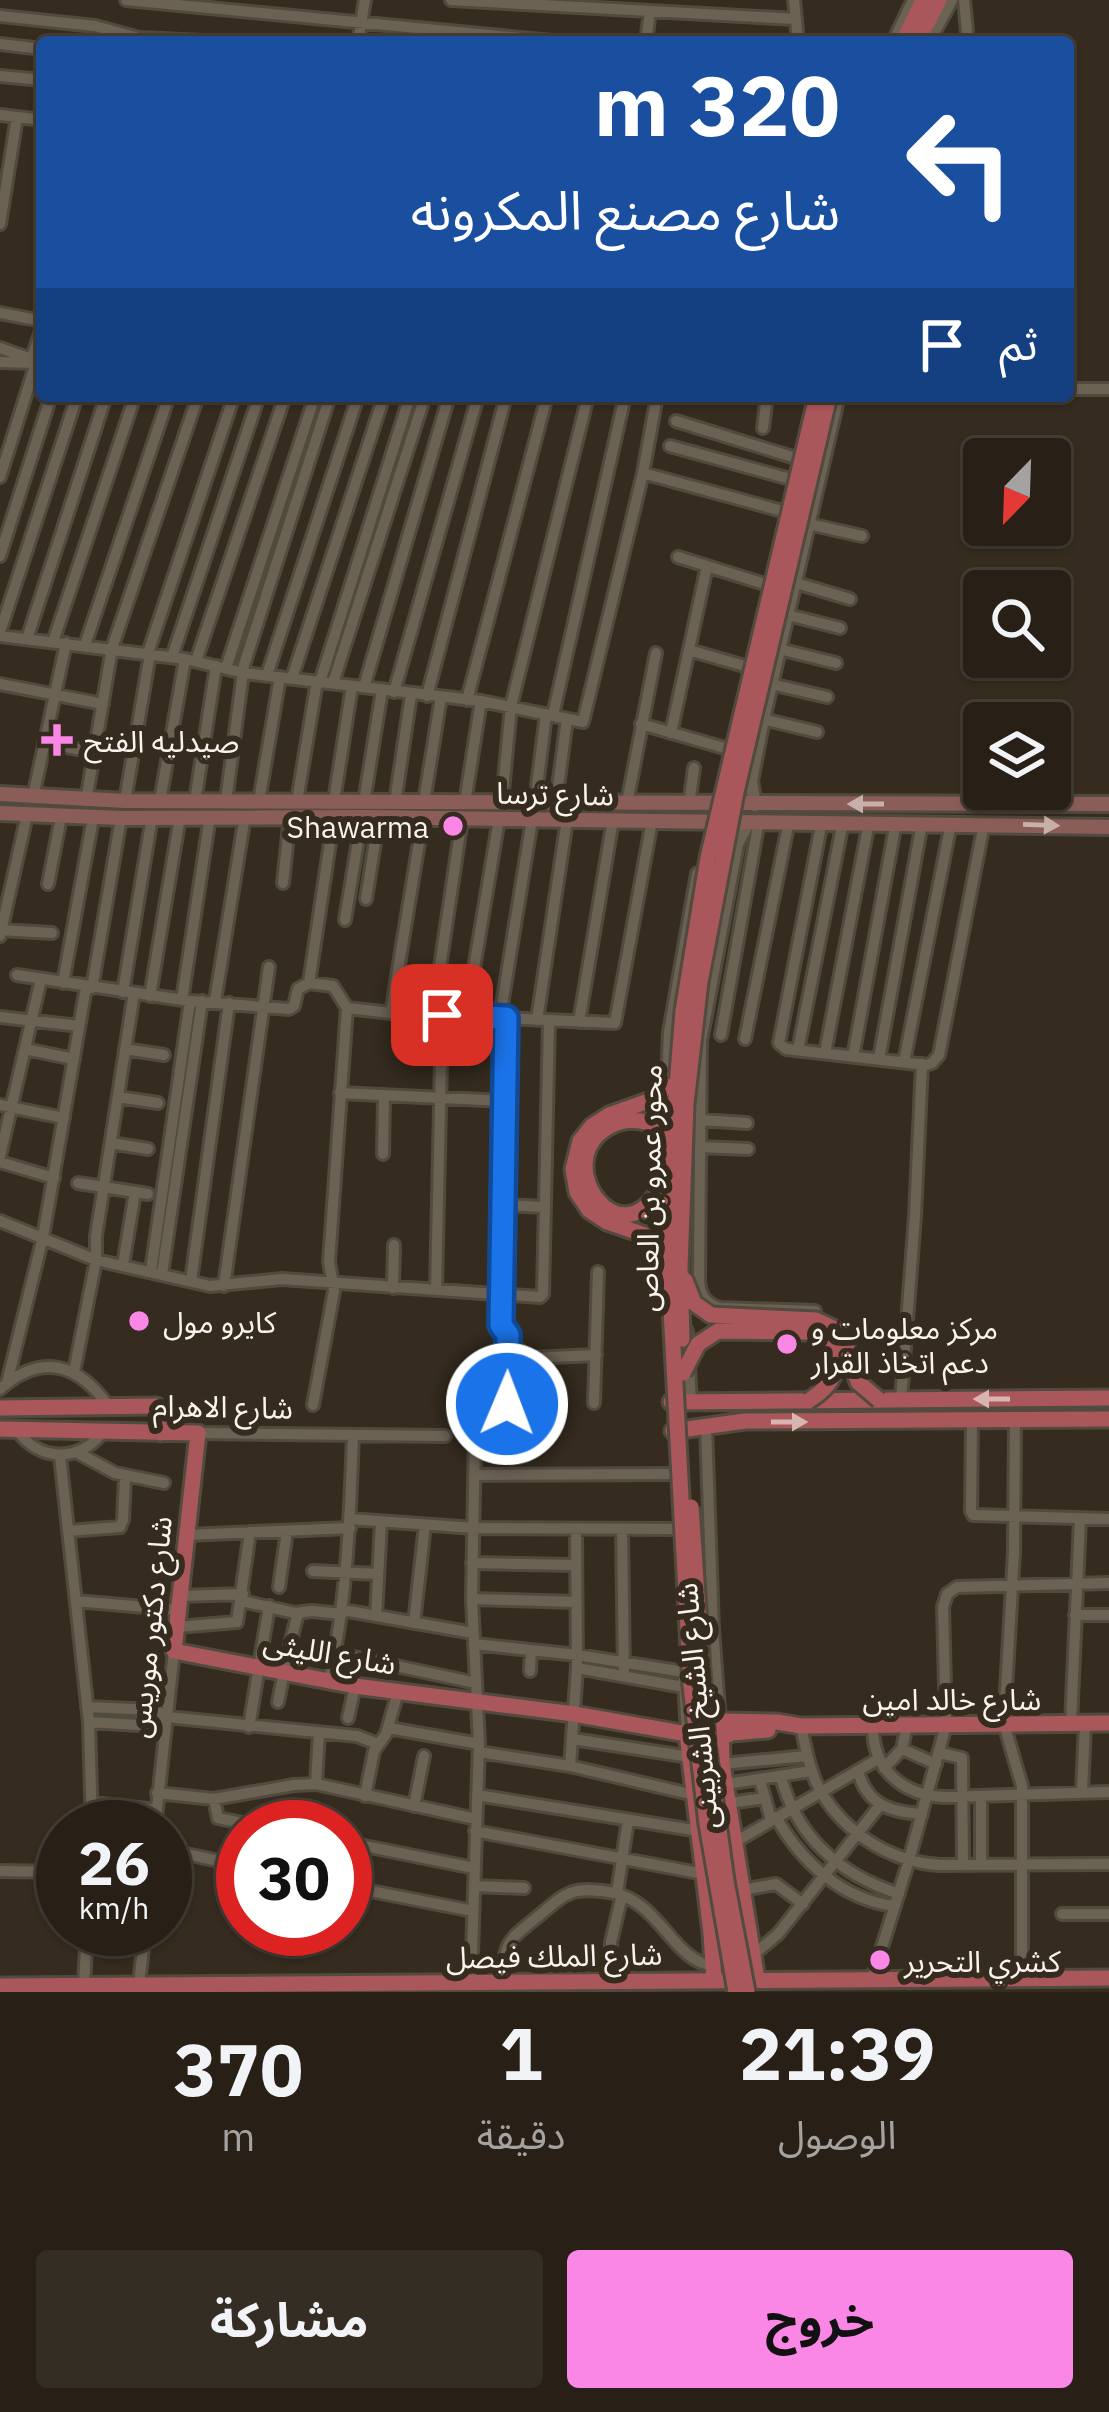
<!DOCTYPE html>
<html lang="ar">
<meta charset="utf-8">
<style>
:root{--surface:#282017;--page:#342d24;--text:#f1f3f6;--muted:#a5a3a1;--line:#443e36;--accent:#fa87e6}
body{margin:0;font-family:"IBM Plex Sans","Noto Sans Arabic",sans-serif;background:var(--page);color:var(--text);direction:rtl;height:100vh;display:flex;flex-direction:column;font-size:45px;white-space:nowrap}
*{box-sizing:border-box;margin:0}
p{font-size:39px;color:var(--muted)}
.icon{flex:none;width:66px;height:66px;fill:none;stroke:currentColor;stroke-width:2;stroke-linecap:round;stroke-linejoin:round}
.map{position:relative;height:1992px;overflow:hidden;direction:ltr}
.details{display:flex;flex-direction:column;background:var(--surface);flex:1}
.details>*{flex:none}
.guide{position:absolute;left:36px;top:36px;width:1038px;height:366px;border-radius:12px;box-shadow:0 3px 9px #0004,0 0 0 3px var(--line);direction:rtl;background:#1a4fa0;color:#fff;overflow:hidden}
.needle{width:78px;rotate:203deg}
.fabs{position:absolute;left:963px;top:438px;display:grid;gap:24px}
.fabs a{display:grid;place-items:center;width:108px;height:108px;border-radius:12px;background:var(--surface);box-shadow:0 3px 9px #0004,0 0 0 3px var(--line);font-size:60px}
.speed{position:absolute;left:36px;top:1800px;display:flex;gap:24px;font-size:60px;font-weight:700;text-align:center}
.speed>*{display:grid;place-content:center;width:156px;height:156px;border-radius:50%;background:var(--surface);box-shadow:0 3px 9px #0004,0 0 0 3px var(--line);line-height:1}
.speed small{font-size:30px;font-weight:400}
.speed .limit{border:18px solid #d22;background:#fff;color:#111}
.pin{position:absolute;display:grid;place-items:center;width:102px;height:102px;color:#fff;margin:-51px;border-radius:24px;box-shadow:0 6px 18px #0006}
.me{position:absolute;width:132px;margin:-66px;rotate:1deg;stroke-linejoin:round;filter:drop-shadow(0 0 9px #0008)}
.turn{display:flex;align-items:center;gap:42px;height:252px;padding:0 36px;font-size:54px}
.turn .icon{width:156px;height:156px;stroke-width:2.5}
.turn b{display:block;font-size:84px;line-height:102px}
.then{display:flex;align-items:center;height:114px;padding:0 36px;background:#0003;gap:24px;font-size:45px}
.eta{display:flex;justify-content:space-evenly;align-items:center;height:204px;text-align:center}
.eta b{font-size:72px;font-weight:700;line-height:84px}
.action{display:flex;gap:24px;margin-top:auto;padding:24px 36px}
.action a{flex:1;height:138px;border-radius:12px;background:var(--accent);color:#111;font-size:48px;font-weight:700;line-height:138px;text-align:center}
.action a+a{background:var(--page);color:var(--text)}
.map>svg:first-child{display:block}
</style>
<div class="map">
<svg width="1109" height="1992" viewBox="0 0 1109 1992">
<rect width="100%" height="100%" fill="#352b1f"/>
<g fill="none" stroke-linecap="round" stroke-linejoin="round">
<defs>
<path id="minor" d="M126,0l437,42
M451,0l345,19
M794,0l4,42
M964,0l4,42
M0,16l95,10 44,12 89,4
M358,42l7,-42
M646,42l4,-31
M0,44l42,5
M0,76l42,4
M0,115l42,5
M0,224l17,-107
M42,301v2
M0,313l42,8
M0,348l31,11
M0,362l39,1
M30,363l12,-35
M1068,389h41
M676,421l123,38
M763,428l4,-32
M670,446l124,34
M643,473l143,39
M0,477l36,-114
M809,524l53,12
M0,556l51,-160
M678,557l90,28
M796,583l54,16
M788,615l52,13
M0,632l77,-236
M0,636l185,23 59,14 237,28 102,21 60,-249 14,-77
M27,639l79,-243
M53,642l82,-246
M85,645l84,-249
M779,649l57,14
M689,650l59,17
M148,653l86,-257
M172,657l87,-261
M196,661l89,-265
M226,668l89,-272
M267,675l91,-279
M292,678l92,-282
M320,682l90,-286
M333,683l92,-287
M0,684l103,20
M771,684l56,13
M364,687l85,-291
M394,692l84,-296
M427,696l79,-300
M467,700l80,-304
M553,715l72,-319
M763,719l54,13
M641,724l87,25
M671,733l36,-167
M44,743l49,9
M33,797l33,-154
M86,801l26,-153 86,-252
M125,801l25,-147
M160,801l25,-142
M195,801l21,-135
M226,801l18,-136 86,-269
M259,801l21,-124
M297,801l20,-120
M334,801l18,-115
M364,802l18,-112
M395,802l16,-107
M424,802l17,-105
M465,802l16,-101
M502,802l9,-96 77,-310
M535,802l11,-88
M556,802l11,-83
M627,803l29,-150
M689,804l5,-36
M822,821l-43,222 7,6 140,16 6,-2 7,-8 45,-231
M283,883l7,-67
M48,884l13,-67
M366,899l13,-82
M345,920l17,-103
M0,930l52,3
M0,936l27,-121
M17,975l173,26 99,8 5,-3 4,-17 11,-6 24,3 14,22 44,5 224,10 37,-202
M63,983l30,-165
M309,983l25,-167
M92,988l29,-170
M123,992l29,-175
M150,996l30,-179
M182,1000l28,-184
M215,1001l30,-185
M391,1013l32,-195
M433,1014l29,-195
M466,1016l33,-197
M0,1017l79,9
M500,1017l32,-197
M506,1018l-5,307 7,10 -1,69
M537,1020l30,-200
M579,1022l34,-202
M721,1035l38,-215
M701,1036l-2,245c1,14 7,23 21,27l95,3
M745,1039l44,-218
M25,1049l49,10
M125,1049l39,6
M798,1050l45,-228
M825,1053l44,-231
M853,1057l43,-235
M879,1059l43,-236
M904,1062l47,-239
M340,1093l165,8
M118,1097l40,6
M0,1105l64,13
M700,1120l47,3
M111,1143l37,6
M700,1147l48,2
M383,1154l1,-59
M0,1156l41,-177
M0,1162l54,16
M78,1183l70,11
M504,1205l41,2
M0,1221l96,39 114,26 72,-7 258,18 3,-3 6,-274
M123,1265l12,-73
M151,1271l39,-270
M162,1274l40,-273
M191,1281l38,-278
M224,1286l45,-319
M393,1288l1,-43
M436,1290l6,-275
M508,1348l10,1 14,9 64,-3
M74,1372l22,-112v-24l38,-243
M7,1383l36,-146 43,-250
M0,1389c42,-37 79,-25 109,18
M901,1400l14,-184 7,-152
M594,1403l4,-131
M313,1405l21,-114 -5,-29 18,-254
M972,1420l-1,91 2,4 136,4
M1015,1420l-1,132 -10,172 18,62v192
M706,1426l7,203 7,93
M16,1429c23,33 63,34 88,2
M198,1433l247,3
M78,1453l37,20 49,10
M60,1456l29,266 3,105
M475,1475l201,-1
M350,1519l124,9 204,1
M622,1529l2,147
M68,1531l52,-4 3,-7 2,-43
M187,1535l163,-7
M472,1563l104,2
M313,1571l65,3
M279,1587l8,-56
M180,1596l63,-2
M472,1599l104,3
M76,1601l103,9
M242,1601l53,12 17,-2 30,3
M343,1610l130,23
M1075,1615h34
M376,1616l5,-94
M414,1623l11,-98
M177,1627l60,-5 13,-90
M474,1644l103,11 107,17
M335,1653l141,30
M577,1668l107,19
M530,1671l1,-21
M283,1672l15,-59
M684,1680l3,54
M329,1681c18,-82 21,-163 24,-246
M278,1702l6,-30
M87,1707l68,3 12,7 190,19 21,8
M348,1718l7,-32
M89,1722l67,4 11,-9
M1071,1724l9,-205
M873,1725c-1,44 29,70 71,72l165,-5
M801,1726c4,19 7,38 15,56 22,47 72,80 124,83l169,-1
M249,1727l20,-121
M389,1728l90,16
M573,1739l117,18
M902,1749l34,15
M479,1752l91,14 124,29
M940,1753l22,5 1,106
M722,1764l85,-8
M570,1766l7,-98 -1,-139
M884,1768l18,-19 5,-24
M858,1771c9,34 32,41 64,43
M781,1777c16,61 60,98 118,117
M760,1780l11,40
M316,1784l3,-51
M726,1784l85,-13
M1082,1792l3,-68
M157,1793l57,6 80,-14 22,-1 160,35
M477,1795l222,36
M365,1796l9,-45 12,-17 12,-42
M981,1796v68
M214,1799l4,19 43,9
M93,1803l63,7
M729,1803l36,-5
M414,1806l10,-50
M776,1817c25,45 67,83 119,89
M155,1827l19,-176
M475,1831l229,43
M345,1842l129,26
M735,1842l143,-83
M165,1855l21,-1 57,12
M0,1871l63,1
M345,1886l128,25
M474,1886l50,2
M742,1890l34,-6 27,20
M617,1893l11,-73
M1062,1914h47
M753,1955l25,-21 102,-129
M872,1979l37,-119 37,-135 -3,-118 4,-13 10,-7 152,-4
M610,1981l1,-39 11,-47
M501,1983c5,-45 6,-41 40,-69 27,-23 32,-27 68,-22 52,8 62,69 105,74
M471,1984l8,-240 -7,-145 3,-164
M84,1985l3,-56
M139,1985l6,-56"/>
<path id="tertiary" d="M894,42l20,-42
M928,42l23,-42
M755,805l-4,-24 12,-62 75,-323
M701,1036l36,-192 12,-23
M666,1133l4,-101 28,-158
M686,1331l4,71"/>
<path id="secondary" d="M0,794l125,7 984,3
M0,813l121,5 241,-1 747,10"/>
<path id="primary" d="M903,42l20,-42
M917,42l22,-42
M671,1402l438,-4
M0,1408l157,-2 3,27
M0,1429l198,4 -24,218 181,35 219,28 113,20 24,199 3,47
M673,1431l72,-10 364,-2
M721,1738l11,-5 36,-3
M757,1980l-35,-216 -1,-43 56,1 24,4 308,-3
M0,1986l1109,-8"/>
</defs>
<use href="#minor" stroke="#514a3e" stroke-width="16"/>
<use href="#tertiary" stroke="#514a3e" stroke-width="18"/>
<use href="#secondary" stroke="#514a3e" stroke-width="20"/>
<use href="#primary" stroke="#514a3e" stroke-width="21"/>
<use href="#minor" stroke="#6c6254" stroke-width="10"/>
<use href="#tertiary" stroke="#6c6254" stroke-width="12"/>
<use href="#secondary" stroke="#8b5d58" stroke-width="14"/>
<use href="#primary" stroke="#aa575b" stroke-width="15"/>
<defs>
<path id="primary-bridge" d="M667,1086l-16,14 -42,15 -17,11 -12,15 -7,28 4,23 12,18 18,12 38,13 26,22
M666,1175c-40,100 -124,-16 -54,-50 19,-9 38,-4 54,7
M685,1280l9,23 17,12 105,5 19,9 10,13 13,40 21,18
M682,1339l-2,-73 6,-162 14,-122 36,-190 93,-396
M683,1373l15,-29 20,-13 89,1 14,3 9,7 7,21c-3,18 -13,28 -29,38
M691,1507l16,236 19,138 21,111
M736,1992l-29,-168 -16,-138 -21,-396 1,-129 12,-150 25,-153 109,-462"/>
</defs>
<use href="#primary-bridge" stroke="#514a3e" stroke-width="21" stroke-linecap="butt"/>
<use href="#primary-bridge" stroke="#aa575b" stroke-width="15"/>
</g>
<defs><path id="oneway-solid" d="M-6-.8H1V-3.2L6.5 0L1 3.2V.8H-6Z" transform="scale(3)"/></defs>
<g fill="#c8b0a9">
<use href="#oneway-solid" transform="translate(866 804) rotate(-180)"/>
<use href="#oneway-solid" transform="translate(1041 825) rotate(2)"/>
</g>
<g fill="#d9b5b1">
<use href="#oneway-solid" transform="translate(992 1399) rotate(180)"/>
<use href="#oneway-solid" transform="translate(789 1422)"/>
</g>
<g fill="none" stroke-linecap="round" stroke-linejoin="round">
<defs>
<path id="route" d="M442,1015l64,3 -5,307 7,10 -1,69"/>
</defs>
<use href="#route" stroke="#114b97" stroke-width="30"/>
<use href="#route" stroke="#1a73e8" stroke-width="21"/>
</g>
<g fill="#fa87e6" stroke="#352b1f" stroke-width="4.5">
<path d="M51 722h12v12h12v12h-12v12h-12v-12h-12v-12h12z"/>
<circle cx="453" cy="826" r="12"/>
<circle cx="139" cy="1321" r="12"/>
<circle cx="787" cy="1344" r="12"/>
<circle cx="880" cy="1960" r="12"/>
</g>
<g text-anchor="middle" dominant-baseline="central" stroke-width="12" stroke-linejoin="round" paint-order="stroke">
<g font-size="30" fill="#f9f3eb" stroke="#352b1f" text-anchor="start">
<text x="84" y="740">صيدليه الفتح</text>
<text x="429" y="826" text-anchor="end">Shawarma</text>
<text x="163" y="1321">كايرو مول</text>
<text x="811" y="1327">مركز معلومات و<tspan x="811" dy="34">دعم اتخاذ القرار</tspan></text>
<text x="904" y="1960">كشري التحرير</text>
</g>
<g font-size="30" fill="#f9f3eb" stroke="#352b1f">
<text transform="translate(555 793) rotate(1)">شارع ترسا</text>
<text transform="translate(648 1188) rotate(-89)">محور عمرو بن العاص</text>
<text transform="translate(223 1406) rotate(1)">شارع الاهرام</text>
<text transform="translate(149 1627) rotate(-84)">شارع دكتور موريس</text>
<text transform="translate(330 1652) rotate(10)">شارع الليثى</text>
<text x="952" y="1698">شارع خالد امين</text>
<text transform="translate(696 1706) rotate(-95)">شارع الشيخ الشربينى</text>
<text transform="translate(554 1955) rotate(-1)">شارع الملك فيصل</text>
</g>
</g>
</svg>
<div class="fabs">
<a><svg class="needle" viewBox="-14 -14 28 28"><path d="M0-13l5 13h-10z" fill="#e53935"/><path d="M0 13l5-13h-10z" fill="#a5a3a1"/></svg></a>
<a><svg class="icon" aria-label="search" viewBox="0 0 24 24"><circle cx="10" cy="10" r="6"/><path d="M15 15l6 6"/></svg></a>
<a><svg class="icon" aria-label="layers" viewBox="0 0 24 24"><path d="M12 4l9 5-9 5-9-5zM3 14l9 5 9-5"/></svg></a>
</div>
<div class="speed"><div>26<small>km/h</small></div><div class="limit">30</div></div>
<div class="pin" style="left:442px;top:1015px;background:#d93025"><svg class="icon" aria-label="arrive" viewBox="0 0 24 24"><path d="M6 21V4h12l-3 4 3 4H6"/></svg></div>
<svg class="me" style="left:507px;top:1404px" viewBox="-20 -20 40 40"><circle r="17" fill="#1a73e8" stroke="#fff" stroke-width="3"/><path d="M0-11L8 9 0 5-8 9z" fill="#fff"/></svg>
<div class="guide">
<div class="turn"><svg class="icon" aria-label="left" viewBox="0 0 24 24"><path d="M17 20v-9H6M10 6l-5 5 5 5"/></svg><div><b>320 m</b>شارع مصنع المكرونه</div></div>
<div class="then">ثم<svg class="icon" aria-label="arrive" viewBox="0 0 24 24"><path d="M6 21V4h12l-3 4 3 4H6"/></svg></div>
</div>
</div>
<section class="details">
<div class="eta">
<div><b>21:39</b><p>الوصول</p></div>
<div><b>1</b><p>دقيقة</p></div>
<div><b>370</b><p>m</p></div>
</div>
<div class="action"><a>خروج</a><a>مشاركة</a></div>
</section>
